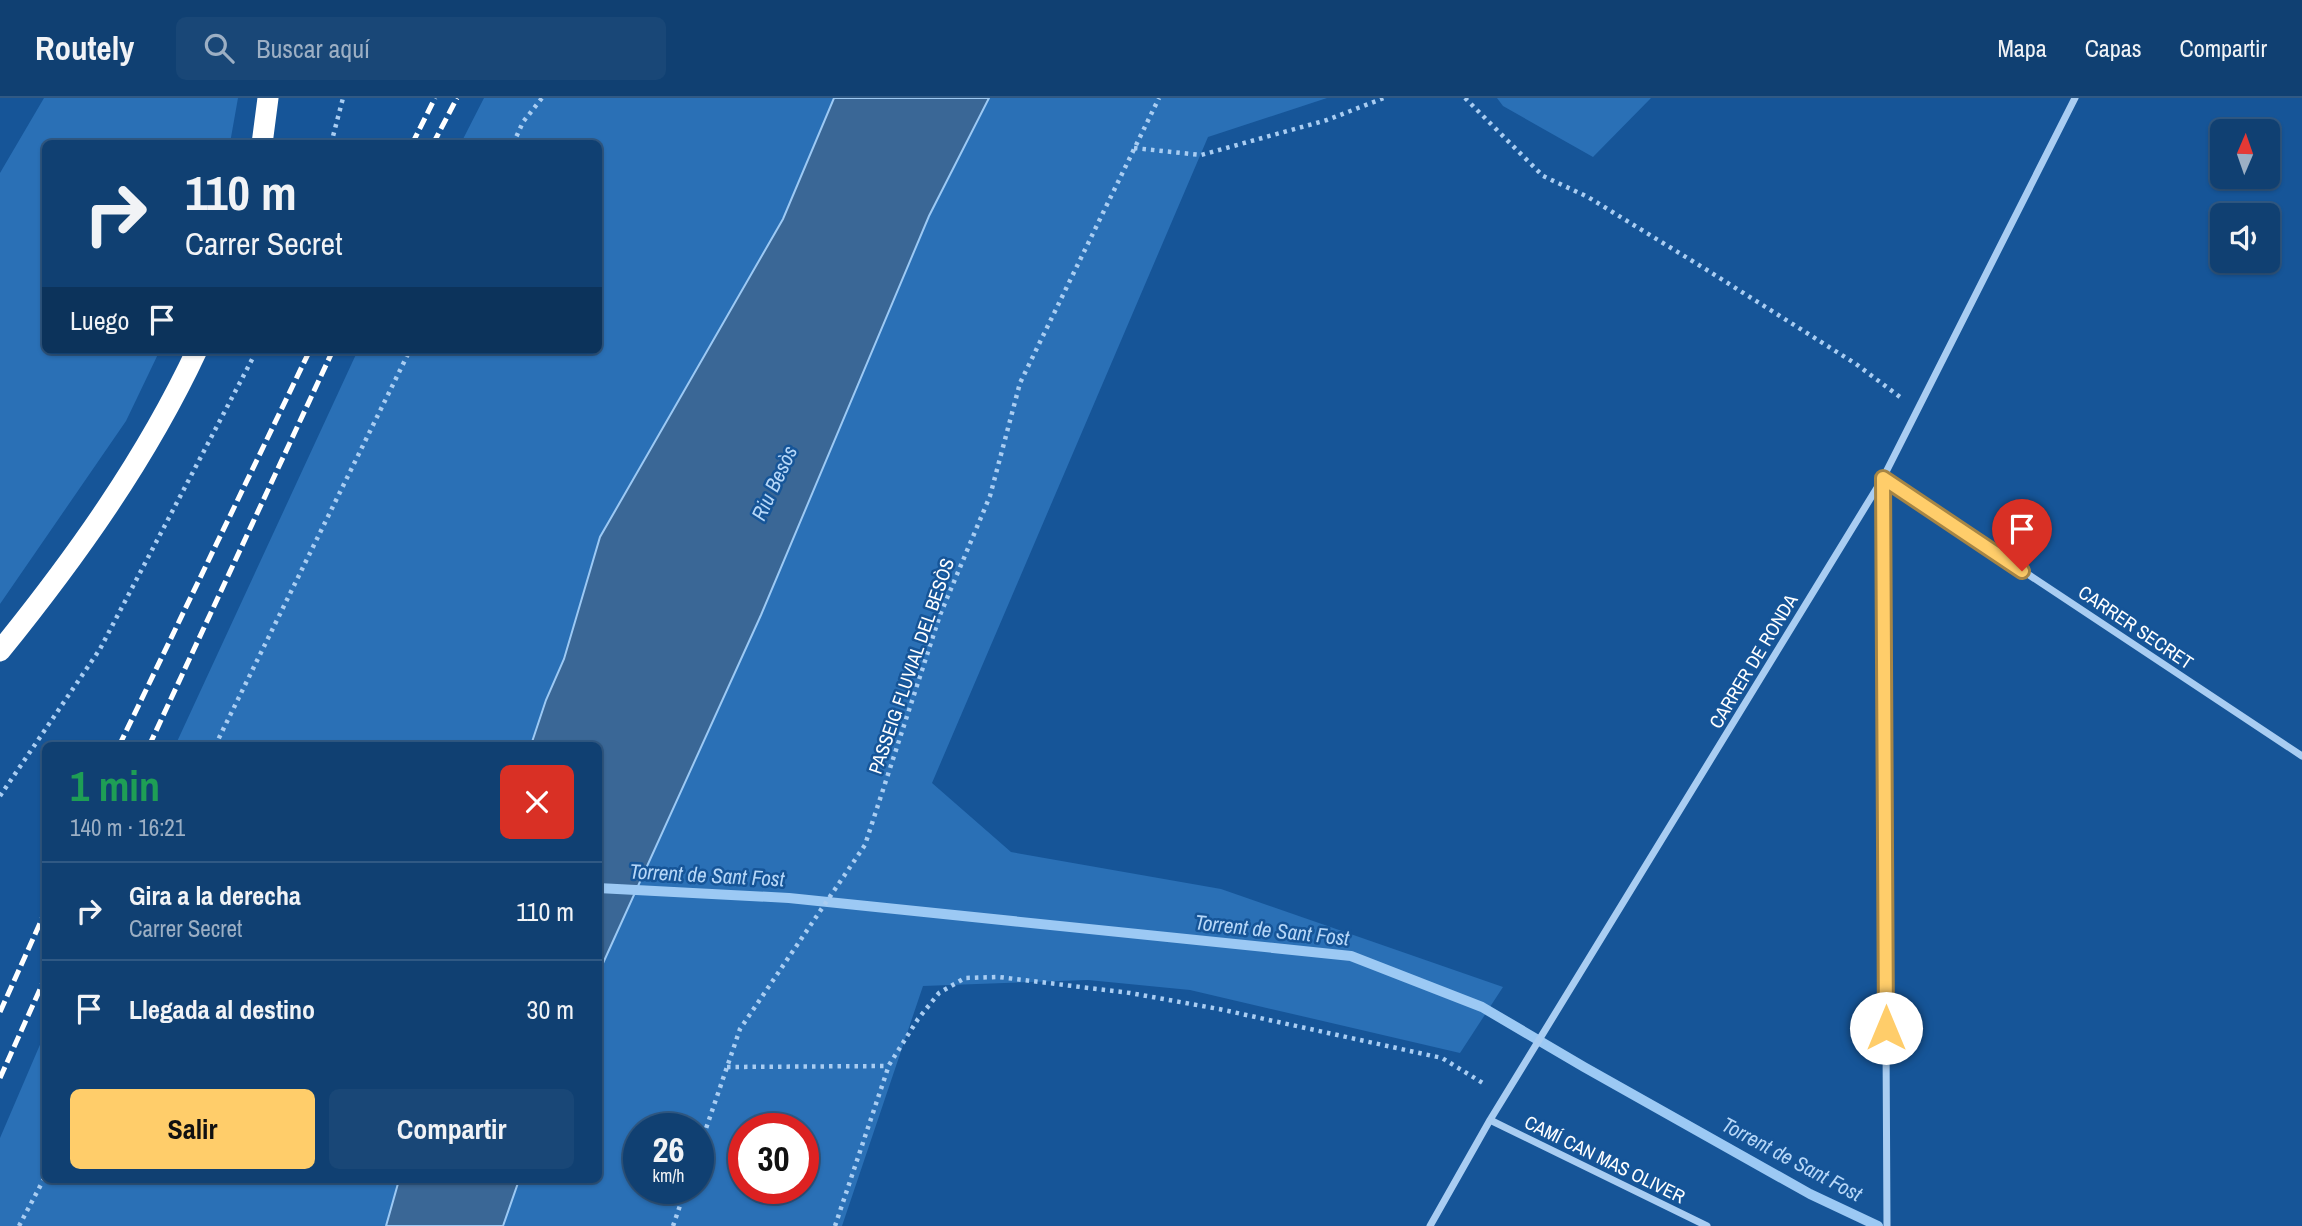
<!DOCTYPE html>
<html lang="es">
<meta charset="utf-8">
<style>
:root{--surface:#104072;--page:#194777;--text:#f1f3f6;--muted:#9cafc4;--line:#305984;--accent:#ffcd6a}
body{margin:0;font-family:"Archivo Narrow",sans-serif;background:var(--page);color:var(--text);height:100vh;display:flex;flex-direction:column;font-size:26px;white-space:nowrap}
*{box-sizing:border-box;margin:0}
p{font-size:23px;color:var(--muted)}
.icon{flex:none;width:38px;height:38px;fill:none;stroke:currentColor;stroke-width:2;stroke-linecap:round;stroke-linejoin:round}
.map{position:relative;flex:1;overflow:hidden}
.drawer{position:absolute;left:42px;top:644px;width:560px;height:441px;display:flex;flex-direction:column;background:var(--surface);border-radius:10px;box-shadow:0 2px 5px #0004,0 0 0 2px var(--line)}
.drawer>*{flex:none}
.top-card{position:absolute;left:42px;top:42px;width:560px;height:214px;border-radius:10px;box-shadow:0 2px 5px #0004,0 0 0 2px var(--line);background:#104072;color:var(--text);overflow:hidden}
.needle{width:46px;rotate:2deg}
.tools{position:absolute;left:2210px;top:21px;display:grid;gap:14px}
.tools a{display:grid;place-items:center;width:70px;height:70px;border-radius:10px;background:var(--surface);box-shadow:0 2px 5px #0004,0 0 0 2px var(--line);font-size:35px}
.speed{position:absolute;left:623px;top:1015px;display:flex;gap:14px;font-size:35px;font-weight:700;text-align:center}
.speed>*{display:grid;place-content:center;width:91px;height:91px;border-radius:50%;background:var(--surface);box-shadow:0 2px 5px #0004,0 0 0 2px var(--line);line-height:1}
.speed small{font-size:18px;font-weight:400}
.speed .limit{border:10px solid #d22;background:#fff;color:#111}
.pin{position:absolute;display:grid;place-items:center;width:60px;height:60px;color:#fff;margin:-72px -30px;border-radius:50% 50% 50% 0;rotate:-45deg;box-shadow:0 0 7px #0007}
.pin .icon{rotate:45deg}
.me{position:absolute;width:77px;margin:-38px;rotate:0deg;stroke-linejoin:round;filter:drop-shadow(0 0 5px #0008)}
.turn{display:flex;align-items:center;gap:24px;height:147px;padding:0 28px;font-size:32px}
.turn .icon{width:91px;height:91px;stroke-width:2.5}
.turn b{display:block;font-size:49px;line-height:60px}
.then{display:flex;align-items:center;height:66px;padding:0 28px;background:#0003;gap:14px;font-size:26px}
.round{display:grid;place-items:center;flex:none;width:74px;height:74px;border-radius:10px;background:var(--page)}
.head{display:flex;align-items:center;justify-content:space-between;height:119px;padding:0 28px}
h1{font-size:42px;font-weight:800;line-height:52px;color:#1e9e55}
.button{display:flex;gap:14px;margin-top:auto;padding:14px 28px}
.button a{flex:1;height:80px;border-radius:10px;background:var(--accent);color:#111;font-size:28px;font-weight:800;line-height:80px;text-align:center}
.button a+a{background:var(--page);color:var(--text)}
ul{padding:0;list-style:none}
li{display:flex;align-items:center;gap:21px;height:98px;padding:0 28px;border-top:2px solid var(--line)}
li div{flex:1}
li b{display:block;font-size:26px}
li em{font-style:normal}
header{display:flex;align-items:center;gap:42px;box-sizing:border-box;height:98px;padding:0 35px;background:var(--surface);border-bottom:2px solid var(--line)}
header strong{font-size:33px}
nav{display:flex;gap:38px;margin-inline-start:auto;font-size:24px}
.search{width:490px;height:63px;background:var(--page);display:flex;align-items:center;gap:18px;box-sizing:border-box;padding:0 24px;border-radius:10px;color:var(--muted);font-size:26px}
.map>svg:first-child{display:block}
</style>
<header>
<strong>Routely</strong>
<div class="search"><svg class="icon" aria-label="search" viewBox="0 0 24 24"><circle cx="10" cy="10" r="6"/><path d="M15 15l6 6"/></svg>Buscar aquí</div>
<nav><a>Mapa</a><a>Capas</a><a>Compartir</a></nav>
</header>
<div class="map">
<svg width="2302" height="1128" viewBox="0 0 2302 1128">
<rect width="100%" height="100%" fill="#165598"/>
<path fill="#2a70b6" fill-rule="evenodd" d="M44,0h194l-8,45 -184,1v206h114l-34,71 -126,183v-431z
M484,0h350l-51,121 -194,360 -25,80 -18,41 -15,45 -356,1 183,-396h240v-206l-137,-1z
M989,0h338l-119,39 -276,646 79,69 210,37 282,98 -43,66 -270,-63 -102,-10 -165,6 -81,240h-339l16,-46h79l1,-208 162,-357 168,-399zM639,1031h59v59h-59zM744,1031h59v59h-59z
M1497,0h154l-58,59 -90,-51z
M45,935l1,147h353l-13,46h-386v-88z"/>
<path fill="#3a6796" stroke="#9cc9f4" stroke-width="2" d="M834,0h155l-60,118 -168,399 -162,357 -1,-226 -67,-1 15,-45 18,-41 36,-122 183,-318z
M399,1082h120l-16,46h-117z"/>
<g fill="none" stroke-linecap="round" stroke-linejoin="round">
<path stroke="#9cc9f4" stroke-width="10" d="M598,790l191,10 562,58 131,51 102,60 226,127 68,32"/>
<path stroke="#a9cdf2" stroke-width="4.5" stroke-dasharray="3.5 5" stroke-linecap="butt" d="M1465,0l78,78 45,21 119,73 149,94 44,33
M331,46l12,-46
M513,46l10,-22 19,-24
M1134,50l67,7 126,-35 57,-22
M215,648l195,-396
M0,698l100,-147 157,-299
M727,969l161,-1
M698,1054l42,-123 125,-184 75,-230 50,-119 30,-113 139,-285
M19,1128l27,-51
M673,1128l13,-38
M835,1128l54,-161 29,-46 21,-26 26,-15 34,-1 131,16 89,16 223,49 44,27"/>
<path stroke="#a9cdf2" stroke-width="7" d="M1883,380l419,278
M1883,381l4,747
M1490,1022l217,106
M1430,1128l60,-106 393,-642 192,-380"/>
<path stroke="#fff" stroke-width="21" d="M262,46l6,-46
M0,553c76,-94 146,-192 197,-301"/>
<path stroke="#fff" stroke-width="5" stroke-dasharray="12 5" stroke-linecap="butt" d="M412,46l23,-46
M433,46l24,-46
M119,648l191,-396
M149,648l184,-396
M0,914l46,-102
M0,980l46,-102"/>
</g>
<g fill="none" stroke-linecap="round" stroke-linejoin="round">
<defs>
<path id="route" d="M1886,930l-3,-550 139,93"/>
</defs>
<use href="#route" stroke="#a68545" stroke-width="18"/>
<use href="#route" stroke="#ffcd6a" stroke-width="12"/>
</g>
<g text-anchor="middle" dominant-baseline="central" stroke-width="5" stroke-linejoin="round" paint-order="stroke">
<g font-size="19" fill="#fff" stroke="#165598">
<text transform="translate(2136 529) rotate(34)">CARRER SECRET</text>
<text transform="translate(1753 563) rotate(-59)">CARRER DE RONDA</text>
<text transform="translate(911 568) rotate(-71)">PASSEIG FLUVIAL DEL BESÒS</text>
<text transform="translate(1605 1061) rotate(26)">CAMÍ CAN MAS OLIVER</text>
</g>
<g font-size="21" font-style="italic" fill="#b6d7f8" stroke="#165598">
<text transform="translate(774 385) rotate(-65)">Riu Besòs</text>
<text transform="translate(707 777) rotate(3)">Torrent de Sant Fost</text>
<text transform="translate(1272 832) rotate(6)">Torrent de Sant Fost</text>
<text transform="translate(1792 1061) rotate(28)">Torrent de Sant Fost</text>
</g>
</g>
</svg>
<div class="tools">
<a><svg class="needle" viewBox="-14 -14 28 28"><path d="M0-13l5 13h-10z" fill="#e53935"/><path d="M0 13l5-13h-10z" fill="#9cafc4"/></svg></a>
<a><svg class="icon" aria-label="sound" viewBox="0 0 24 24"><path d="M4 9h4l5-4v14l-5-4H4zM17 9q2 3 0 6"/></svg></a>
</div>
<div class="speed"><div>26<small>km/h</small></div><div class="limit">30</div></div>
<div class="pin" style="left:2022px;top:473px;background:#d93025"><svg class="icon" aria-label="arrive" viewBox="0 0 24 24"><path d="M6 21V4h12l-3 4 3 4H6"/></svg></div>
<svg class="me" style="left:1886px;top:930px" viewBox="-20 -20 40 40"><circle r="19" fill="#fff"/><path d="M0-13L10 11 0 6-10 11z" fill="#ffcd6a"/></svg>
<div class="top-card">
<div class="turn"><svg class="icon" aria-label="right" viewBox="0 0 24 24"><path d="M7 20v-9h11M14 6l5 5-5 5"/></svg><div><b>110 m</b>Carrer Secret</div></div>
<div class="then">Luego<svg class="icon" aria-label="arrive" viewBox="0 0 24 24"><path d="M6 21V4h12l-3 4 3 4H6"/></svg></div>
</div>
<section class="drawer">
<div class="head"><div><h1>1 min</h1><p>140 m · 16:21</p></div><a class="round" style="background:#d93025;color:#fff"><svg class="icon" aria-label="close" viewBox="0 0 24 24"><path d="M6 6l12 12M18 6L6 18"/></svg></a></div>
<ul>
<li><svg class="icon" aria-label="right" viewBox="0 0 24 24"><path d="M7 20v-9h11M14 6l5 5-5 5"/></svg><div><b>Gira a la derecha</b><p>Carrer Secret</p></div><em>110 m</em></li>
<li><svg class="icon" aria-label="arrive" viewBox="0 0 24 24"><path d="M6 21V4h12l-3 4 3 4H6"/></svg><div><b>Llegada al destino</b></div><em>30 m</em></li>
</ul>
<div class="button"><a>Salir</a><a>Compartir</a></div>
</section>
</div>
